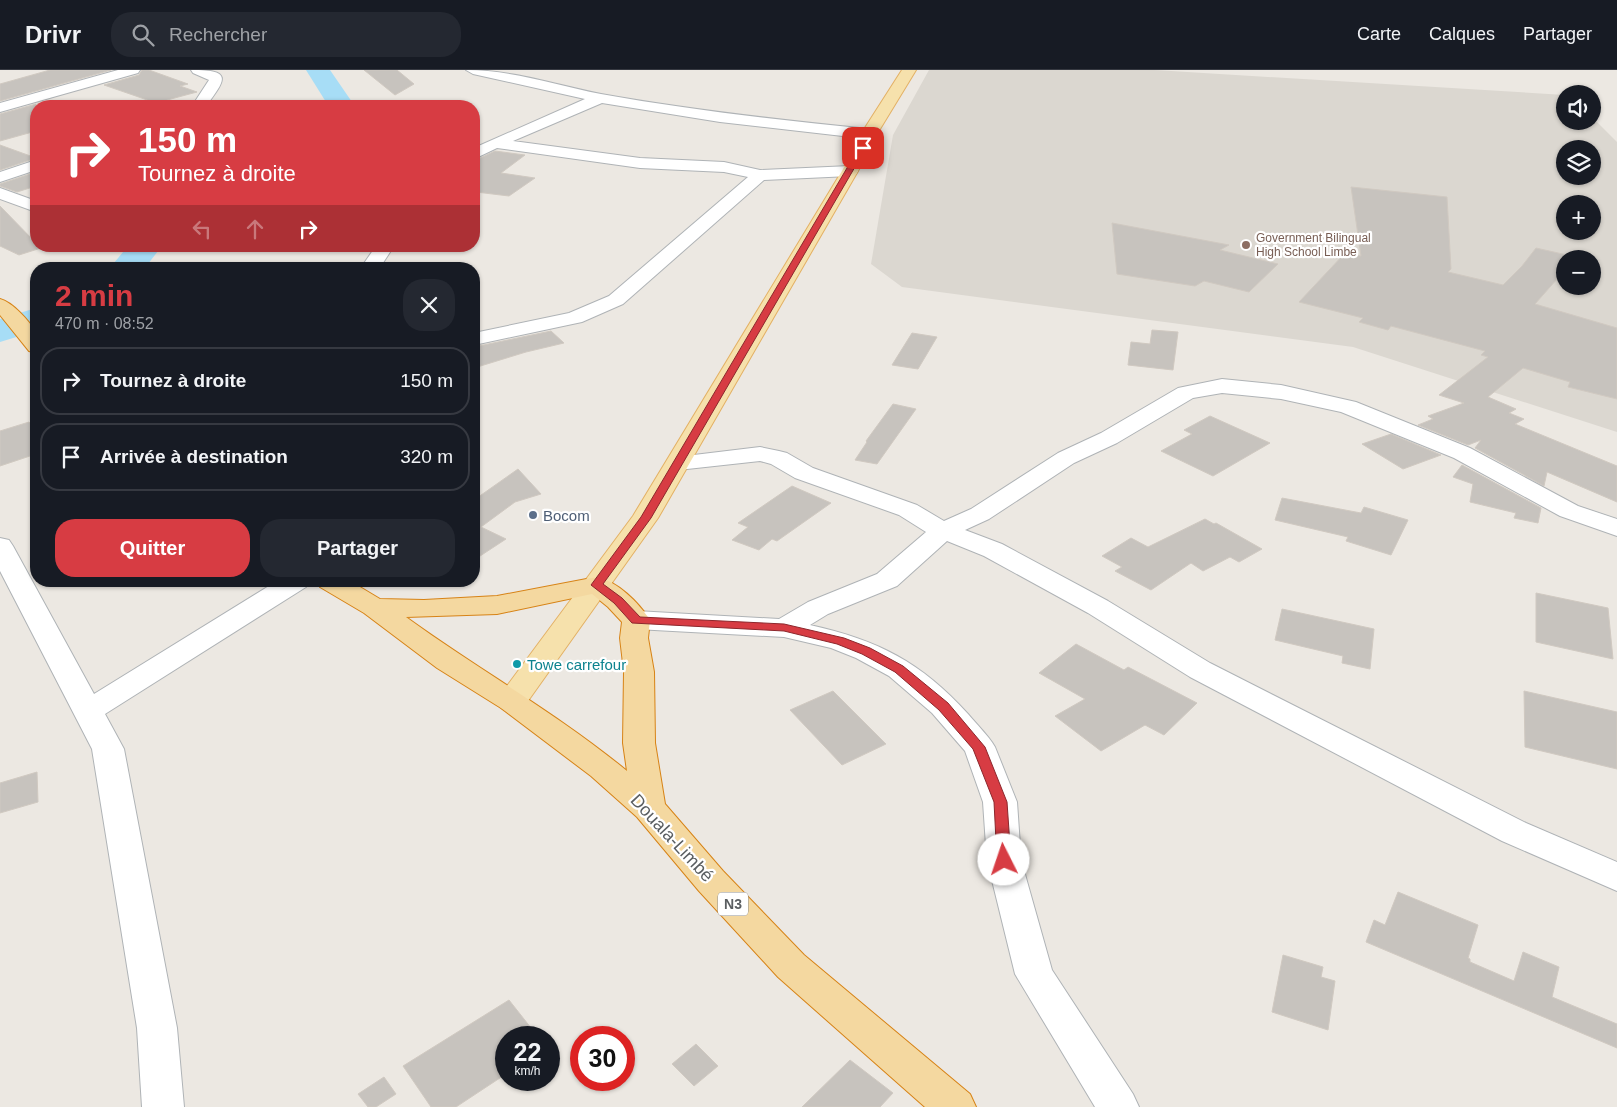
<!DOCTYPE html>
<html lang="fr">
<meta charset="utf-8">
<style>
:root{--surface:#171b24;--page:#242831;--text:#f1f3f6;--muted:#9ea1a6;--line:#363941;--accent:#d73c43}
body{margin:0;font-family:Helvetica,sans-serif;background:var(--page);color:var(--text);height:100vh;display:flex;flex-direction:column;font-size:19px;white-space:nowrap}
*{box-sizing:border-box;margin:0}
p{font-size:16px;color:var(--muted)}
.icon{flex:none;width:28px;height:28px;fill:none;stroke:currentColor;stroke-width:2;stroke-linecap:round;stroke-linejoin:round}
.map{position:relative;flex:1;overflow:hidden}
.sheet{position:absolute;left:30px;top:192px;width:450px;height:325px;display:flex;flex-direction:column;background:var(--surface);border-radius:20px;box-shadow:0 1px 4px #0004}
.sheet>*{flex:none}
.banner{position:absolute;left:30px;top:30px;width:450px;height:152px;border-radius:20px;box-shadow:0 1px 4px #0004;background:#d73c43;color:#fff;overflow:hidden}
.buttons{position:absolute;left:1556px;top:15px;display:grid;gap:10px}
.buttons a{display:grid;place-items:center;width:45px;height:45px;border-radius:50%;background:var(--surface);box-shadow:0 1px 4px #0004;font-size:25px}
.speed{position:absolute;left:495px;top:956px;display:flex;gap:10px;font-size:25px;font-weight:700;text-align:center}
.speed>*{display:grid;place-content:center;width:65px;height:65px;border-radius:50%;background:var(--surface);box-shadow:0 1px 4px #0004;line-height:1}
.speed small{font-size:12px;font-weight:400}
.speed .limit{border:8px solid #d22;background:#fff;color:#111}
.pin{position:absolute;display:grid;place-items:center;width:42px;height:42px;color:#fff;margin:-21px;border-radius:10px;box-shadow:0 2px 8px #0006}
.me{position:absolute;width:55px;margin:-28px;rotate:356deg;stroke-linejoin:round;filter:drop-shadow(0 0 4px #0008)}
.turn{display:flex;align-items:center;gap:18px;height:105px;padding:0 25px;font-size:22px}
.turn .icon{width:65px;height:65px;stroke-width:2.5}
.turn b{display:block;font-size:35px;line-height:42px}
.lanes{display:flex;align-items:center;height:48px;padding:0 25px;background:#0003;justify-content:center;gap:25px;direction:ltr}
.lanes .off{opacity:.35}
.round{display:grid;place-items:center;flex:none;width:52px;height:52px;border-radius:20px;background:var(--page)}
.overview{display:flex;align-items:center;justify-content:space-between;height:85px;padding:0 25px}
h1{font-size:30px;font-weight:700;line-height:38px;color:var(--accent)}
.primary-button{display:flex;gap:10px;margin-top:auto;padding:10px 25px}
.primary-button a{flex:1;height:58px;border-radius:20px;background:var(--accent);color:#fff;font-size:20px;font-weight:700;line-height:58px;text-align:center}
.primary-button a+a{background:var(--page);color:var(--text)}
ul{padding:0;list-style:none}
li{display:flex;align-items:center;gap:15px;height:68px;margin:0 10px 8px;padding:0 15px;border:2px solid var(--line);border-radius:20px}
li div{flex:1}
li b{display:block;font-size:19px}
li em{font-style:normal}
header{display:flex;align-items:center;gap:30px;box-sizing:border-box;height:70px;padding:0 25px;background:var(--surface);border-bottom:1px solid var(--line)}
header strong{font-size:24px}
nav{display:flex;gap:28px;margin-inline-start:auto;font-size:18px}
.search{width:350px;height:45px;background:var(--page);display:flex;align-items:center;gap:12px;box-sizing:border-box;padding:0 18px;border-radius:20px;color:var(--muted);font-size:19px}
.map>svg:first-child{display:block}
</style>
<header>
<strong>Drivr</strong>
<div class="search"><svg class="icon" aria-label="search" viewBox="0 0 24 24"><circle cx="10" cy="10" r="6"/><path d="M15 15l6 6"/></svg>Rechercher</div>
<nav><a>Carte</a><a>Calques</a><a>Partager</a></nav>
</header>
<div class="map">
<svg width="1617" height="1037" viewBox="0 0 1617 1037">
<rect width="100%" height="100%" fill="#ece8e2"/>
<path fill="#dbd7d0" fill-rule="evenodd" d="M929,0h226l410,25v26h27l1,-3 24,24v290l-264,-85 -451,-60 -31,-23 22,-129zM1565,79h27v27h-27zM1565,134h27v27h-27zM1565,189h27v27h-27z"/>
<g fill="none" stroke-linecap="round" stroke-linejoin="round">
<path fill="#a7ddf6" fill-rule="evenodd" d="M306,0h24l22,32 -1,4h-26l1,-4z
M128,176h34l-18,23h-35z
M36,238v23l-36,11v-23z"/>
</g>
<path fill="#c7c3be" stroke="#d0c9c1" d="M50,0h61l-111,31v-17z
M142,0h7l39,14 -8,2 17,6 -41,11 -52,-18 35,-10z
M364,0h33l17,14 -19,11z
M36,34v27l-36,10v-27z
M0,75l36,13 -36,12z
M495,81l30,4 -24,18 34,5 -26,18 -33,-4 -2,2v-33z
M36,102v14l-19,6 -17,-6v-2z
M1351,117l96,10 4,72 -3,3 55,13 19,-19 14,-18 40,9 -11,2v11l-30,34 82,24v71l-49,-12 2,-5 -47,-14 -35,29 28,12 -7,4 15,6 -9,5 102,42v36l-70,-30 -3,14 -69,-38 6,-8 -13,5 -50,-20 15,-6 -5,-3 36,-13 -25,-8 49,-38 -7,-2 4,-4 -94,-25 -3,4 -29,-8 4,-4 -64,-16 46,-49 16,3z
M0,136l36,37v3l5,2 -22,7 -19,-9z
M1112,153l117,22 -9,5 58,14 -29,28 -45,-11 -9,5 -78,-12z
M1152,260l26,2 -5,38 -45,-5 3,-23 19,2z
M551,261l13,12 -38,9 -52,16v-21z
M912,263l25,4 -19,32 -26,-4z
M893,334l23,5 -39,55 -22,-4 12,-18 -1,-1z
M1210,346l60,27 -57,33 -52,-25 31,-17 -8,-4z
M29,352l7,8v24l-36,12v-35z
M1391,364l50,21 -38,14 -41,-25z
M1462,395l79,43 -3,15 -24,-5 2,-5 -46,-11 3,-18 -20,-7z
M518,399l23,25 -26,8 -34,25 25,12 -32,21v-60z
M792,416l39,17 -54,38 -5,-2 -13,11 -27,-10 16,-13 -10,-4z
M1282,428l79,15 3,-6 44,13 -17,35 -45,-14 2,-4 -73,-17z
M1205,449l9,5 2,-1 46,26 -23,13 -9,-5 -27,14 -12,-8 -40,27 -36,-19 7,-4 -20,-11 29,-18 17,9z
M1536,523l72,15 5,51 -77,-17z
M1282,539l92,20 -4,40 -28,-6 1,-7 -68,-16z
M1076,574l48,26 4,-3 69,36 -33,32 -19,-10 -44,26 -46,-35 30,-17 -46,-26z
M833,621l53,53 -44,21 -52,-55z
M1524,621l93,21v57l-92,-22z
M37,702l1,30 -38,11v-30z
M1398,822l80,33 -10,33 2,1v3l44,19 9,-29 36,15 -7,30 65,27v24l-251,-106 8,-22 11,5z
M1283,885l40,12 -2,10 14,4 -7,49 -56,-18z
M509,930l30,38h-33v36l-50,33h-25l-28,-41z
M696,974l22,22 -24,20 -22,-22z
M850,990l43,33 -13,14h-78z
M384,1007l12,17 -20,13h-8l-10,-13z"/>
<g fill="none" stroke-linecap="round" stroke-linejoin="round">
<defs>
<path id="minor" d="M118,0h22l-2,3 -138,39v-9z
M191,0c41,0 36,8 15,36h-14l17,-26 -16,-7z
M466,0c46,0 90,15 135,24 89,16 178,26 268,35l5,2 3,3 -3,3 -5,2 -149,-17 -118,-19 -89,38 127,17 84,4 36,8 90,-4 6,2 2,3 -2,3 -6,2 -86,4 -141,124 -41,18 -108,23v-12l95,-20 40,-17 139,-119 -24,-5 -84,-4 -143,-20 -23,11v-11l111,-49 -112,-25z
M36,90v10l-36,12v-10z
M0,118l36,13v11l-36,-13z
M376,176h18l-15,23h-19z
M1222,309l59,6 75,17 114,46 108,58 39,13v17l-57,-20 -106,-58 -113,-46 -60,-13 -59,-6 -29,5 -76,45 -43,20 -85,56 -24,11 37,14 106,57 102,62 316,160 91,39v29l-115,-50 -312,-164 -102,-64 -104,-57 -37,-15 -50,45 -69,28 -18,11c68,15 111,37 158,89 9,11 20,21 27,33l22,55 4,58 31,110 81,124 6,13h-44l-80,-133 -28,-114 -4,-58 -18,-51 -33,-38 -43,-37 -33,-18 -25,-10 -47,-11 -148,-8 -10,-3 -4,-6 4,-6 10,-3 143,8 29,-17 69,-28 49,-42 -27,-17 -104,-37 -24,-14 -11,-3 -82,9 -9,-2 -3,-5 3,-5 91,-11 19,4 8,2 26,15 104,37 27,16 27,-12 87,-56 43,-20 77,-45z
M0,468l9,2 4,6 81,148 183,-113h32l-3,6 -201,127 19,35 53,279 7,79h-42l-5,-79 -45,-279 -92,-178z"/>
<path id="primary" d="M902,0h14l-39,64 -19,37 -200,347 -135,190 -11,3 -11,-3 -4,-7 4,-7 132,-178 209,-345 19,-37z"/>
<path id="trunk" d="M0,229c12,3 30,22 36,34 2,5 0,14 0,20l-7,-2 -29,-36z
M597,507c21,5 41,25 53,43l-2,18 6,34 1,71 10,61 58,67 81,84 166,139 6,13h-51l-147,-130 -79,-86 -62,-74 -46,-41 -90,-68 -64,-40 -73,-55 -44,-26 -3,-6h33l30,18 44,1 73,-4zM592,524l16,13 14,15 -2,16 4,34 -1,71 4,28c-69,-57 -148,-101 -221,-154l91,-3z"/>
</defs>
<use href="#minor" stroke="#afb3b6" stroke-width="2"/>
<use href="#primary" stroke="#e3b064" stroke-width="2"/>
<use href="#trunk" stroke="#d78316" stroke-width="2"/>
<use href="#minor" fill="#fff" fill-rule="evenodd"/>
<use href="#primary" fill="#f6e1ac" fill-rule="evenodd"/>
<use href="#trunk" fill="#f4d8a0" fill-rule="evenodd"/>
</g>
<path fill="#d73c43" stroke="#8c272c" d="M860,76l6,2 -215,370 -48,66 19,14 18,19 144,7 60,14 26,10 33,18 45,37 37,44 22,55 4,58 -2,4 -5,2 -5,-2 -2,-4 -3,-58 -21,-53 -34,-39 -44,-38 -33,-18 -25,-10 -53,-13 -152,-8 -18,-20 -23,-18 50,-68z"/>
<circle fill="#8d6e63" stroke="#fff" stroke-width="2" cx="1246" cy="175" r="5"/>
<circle fill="#5c6f8a" stroke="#fff" stroke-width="2" cx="533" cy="445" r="5"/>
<circle fill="#0f9aa8" stroke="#fff" stroke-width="2" cx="517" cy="594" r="5"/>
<g text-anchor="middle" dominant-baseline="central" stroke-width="4.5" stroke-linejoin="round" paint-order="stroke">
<g font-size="12" fill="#785e54" stroke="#fff" text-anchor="start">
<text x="1256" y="168">Government Bilingual<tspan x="1256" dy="14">High School Limbe</tspan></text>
</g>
<rect fill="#fff" stroke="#8c8e90" stroke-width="1" x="718" y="822.5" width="30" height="23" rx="4"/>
<g font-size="14" font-weight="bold" fill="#5a5e61">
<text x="733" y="834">N3</text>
</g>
<g font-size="15" fill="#4e5e75" stroke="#fff" text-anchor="start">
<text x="543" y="445">Bocom</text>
</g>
<g font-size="15" fill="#0d838f" stroke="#fff" text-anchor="start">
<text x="527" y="594">Towe carrefour</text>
</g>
<g font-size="18" fill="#5a5e61" stroke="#fff">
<text transform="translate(672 768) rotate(47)">Douala-Limbé</text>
</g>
</g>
</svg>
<div class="buttons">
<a><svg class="icon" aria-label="sound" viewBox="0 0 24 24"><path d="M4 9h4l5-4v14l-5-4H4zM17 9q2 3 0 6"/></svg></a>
<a><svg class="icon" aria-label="layers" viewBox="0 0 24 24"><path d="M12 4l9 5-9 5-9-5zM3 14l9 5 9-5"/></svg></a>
<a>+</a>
<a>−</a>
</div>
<div class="speed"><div>22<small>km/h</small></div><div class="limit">30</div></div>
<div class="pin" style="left:863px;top:78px;background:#d93025"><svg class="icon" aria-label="arrive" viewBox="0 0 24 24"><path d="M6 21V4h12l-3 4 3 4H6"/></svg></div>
<svg class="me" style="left:1004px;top:790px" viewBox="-20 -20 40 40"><circle r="19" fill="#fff"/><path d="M0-13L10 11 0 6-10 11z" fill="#d73c43"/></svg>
<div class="banner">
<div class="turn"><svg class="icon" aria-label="right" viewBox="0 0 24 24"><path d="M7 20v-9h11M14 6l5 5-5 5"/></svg><div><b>150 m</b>Tournez à droite</div></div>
<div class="lanes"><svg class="icon off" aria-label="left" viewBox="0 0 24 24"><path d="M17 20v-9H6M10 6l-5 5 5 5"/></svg><svg class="icon off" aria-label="ahead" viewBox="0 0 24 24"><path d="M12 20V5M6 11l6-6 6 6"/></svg><svg class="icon" aria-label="right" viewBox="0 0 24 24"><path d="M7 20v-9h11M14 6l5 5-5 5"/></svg></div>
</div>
<section class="sheet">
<div class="overview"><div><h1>2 min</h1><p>470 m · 08:52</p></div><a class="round"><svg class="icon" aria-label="close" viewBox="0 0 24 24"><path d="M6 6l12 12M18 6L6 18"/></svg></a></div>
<ul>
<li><svg class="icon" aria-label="right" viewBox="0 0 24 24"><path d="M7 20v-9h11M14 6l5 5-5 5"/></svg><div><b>Tournez à droite</b></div><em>150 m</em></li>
<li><svg class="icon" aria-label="arrive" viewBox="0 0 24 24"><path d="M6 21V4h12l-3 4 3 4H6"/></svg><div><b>Arrivée à destination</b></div><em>320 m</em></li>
</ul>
<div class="primary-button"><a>Quitter</a><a>Partager</a></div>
</section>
</div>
